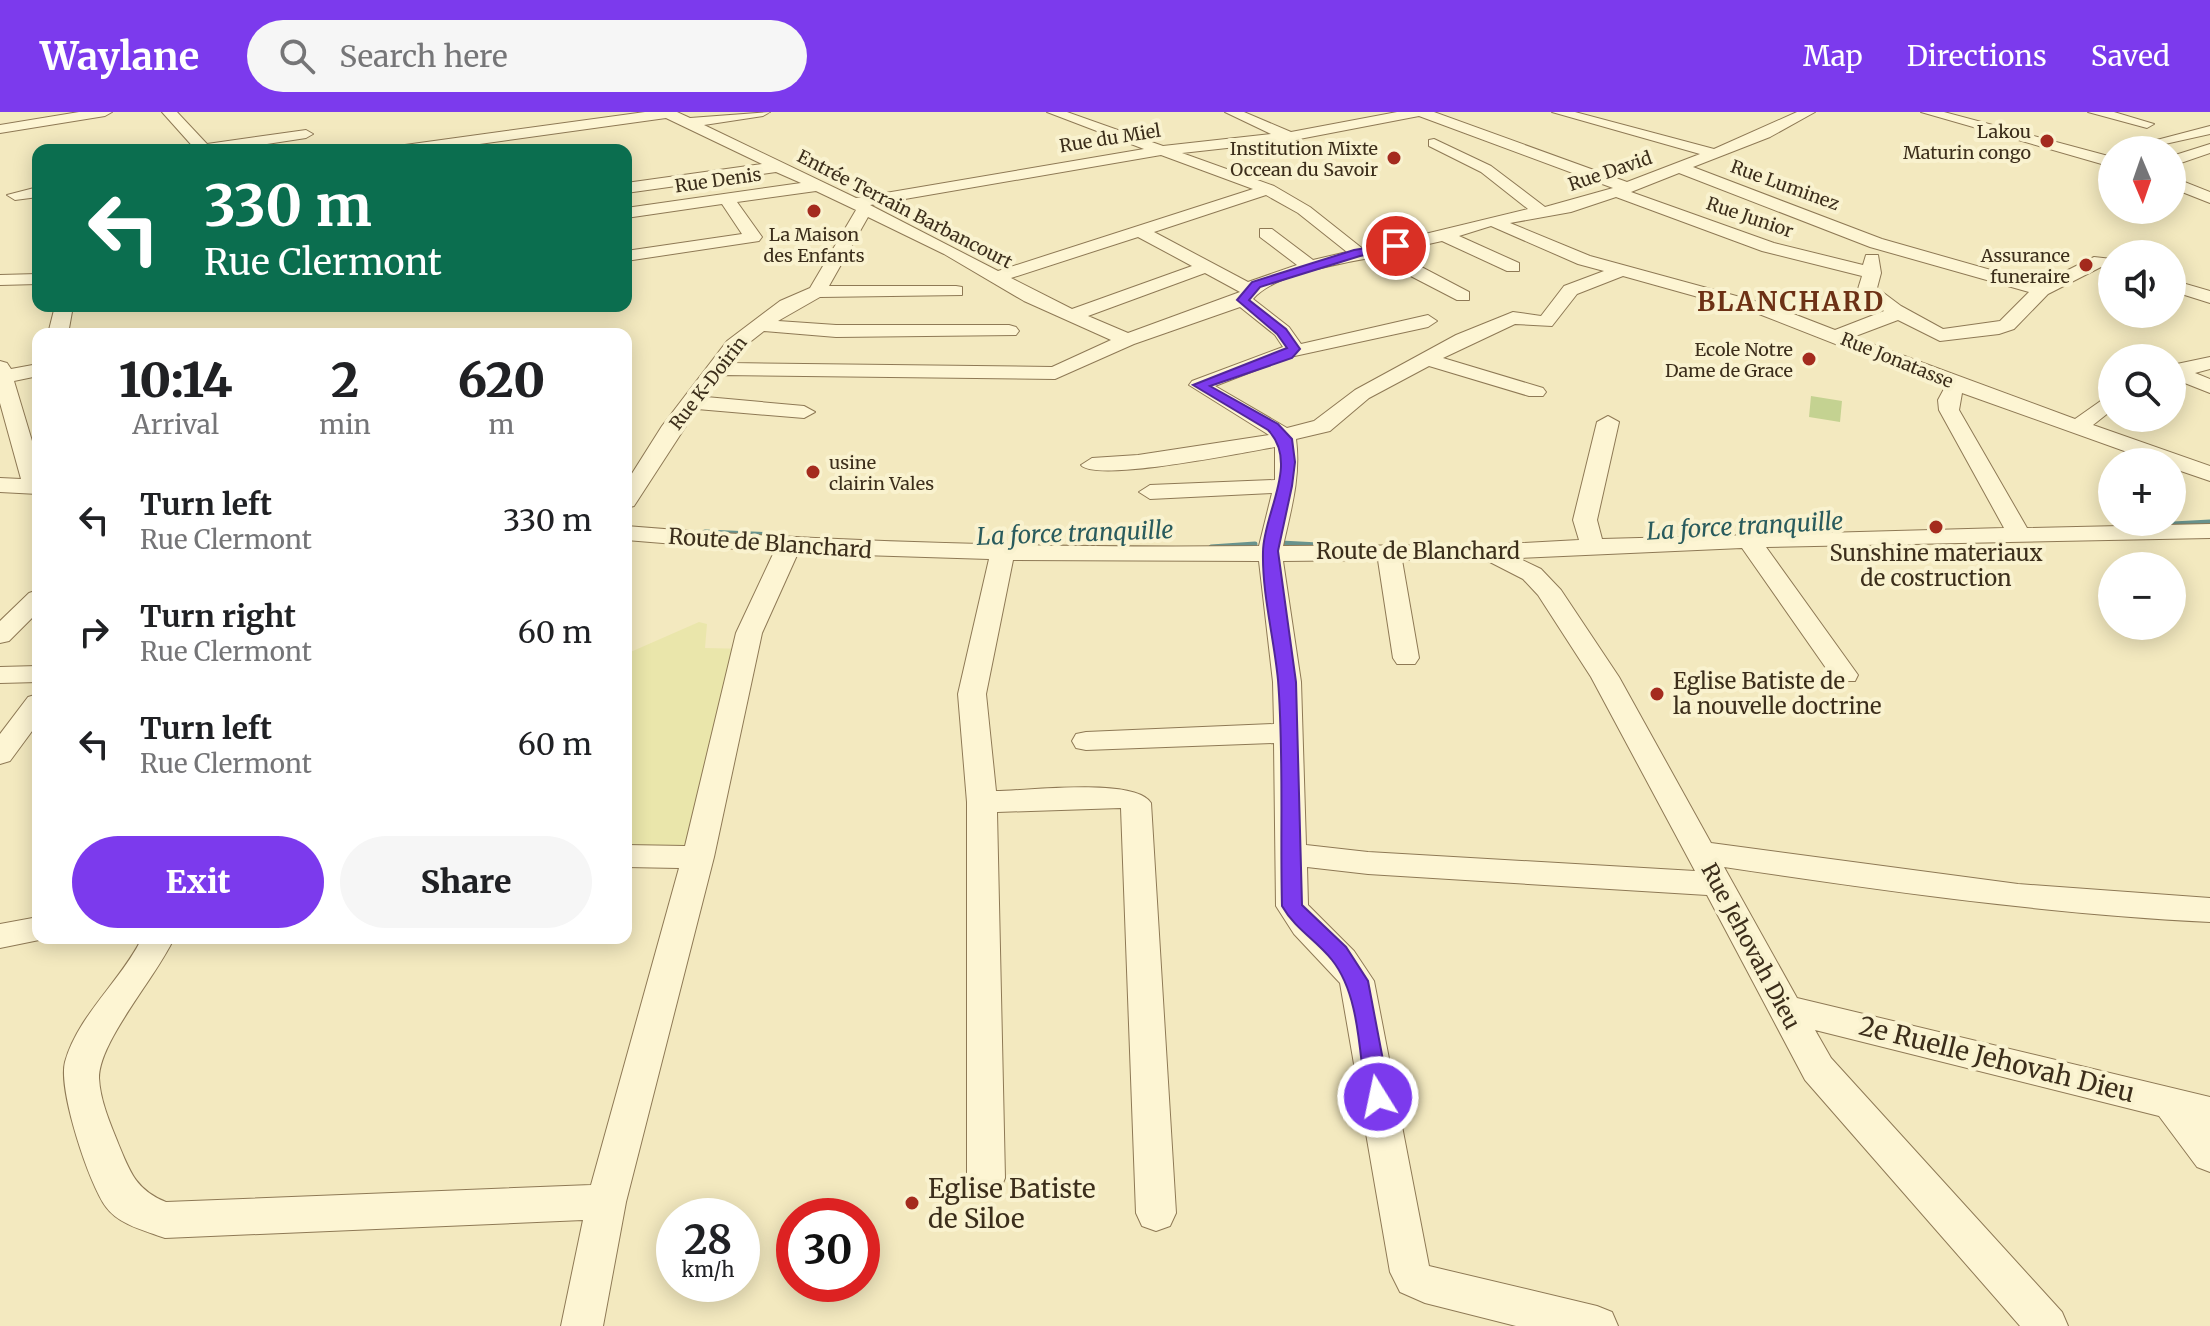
<!DOCTYPE html>
<meta charset="utf-8">
<style>
:root{--surface:#fff;--page:#f6f6f6;--text:#202124;--muted:#757577;--accent:#7c3aed}
body{margin:0;font-family:Merriweather,serif;background:var(--page);color:var(--text);height:100vh;display:flex;flex-direction:column;font-size:30px;white-space:nowrap}
*{box-sizing:border-box;margin:0}
p{font-size:26px;color:var(--muted)}
.icon{flex:none;width:44px;height:44px;fill:none;stroke:currentColor;stroke-width:2;stroke-linecap:round;stroke-linejoin:round}
.map{position:relative;flex:1;overflow:hidden}
.details{position:absolute;left:32px;top:216px;width:600px;height:616px;display:flex;flex-direction:column;background:var(--surface);border-radius:16px;box-shadow:0 4px 20px #0003}
.details>*{flex:none}
.banner{position:absolute;left:32px;top:32px;width:600px;height:168px;border-radius:16px;box-shadow:0 4px 20px #0003;background:#0b6e4f;color:#fff;overflow:hidden}
.needle{width:52px;rotate:178deg}
.controls{position:absolute;left:2098px;top:24px;display:grid;gap:16px}
.controls a{display:grid;place-items:center;width:88px;height:88px;border-radius:50%;background:var(--surface);box-shadow:0 4px 20px #0003;font-size:40px}
.speed{position:absolute;left:656px;top:1086px;display:flex;gap:16px;font-size:40px;font-weight:700;text-align:center}
.speed>*{display:grid;place-content:center;width:104px;height:104px;border-radius:50%;background:var(--surface);box-shadow:0 4px 20px #0003;line-height:1}
.speed small{font-size:20px;font-weight:400}
.speed .limit{border:12px solid #d22;background:#fff;color:#111}
.pin{position:absolute;display:grid;place-items:center;width:68px;height:68px;color:#fff;margin:-34px;border:4px solid #fff;border-radius:50%;box-shadow:0 2px 8px #0007}
.me{position:absolute;width:88px;margin:-44px;rotate:350deg;stroke-linejoin:round;filter:drop-shadow(0 0 6px #0008)}
.turn{display:flex;align-items:center;gap:28px;height:168px;padding:0 40px;font-size:36px}
.turn .icon{width:104px;height:104px;stroke-width:2.5}
.turn b{display:block;font-size:56px;line-height:68px}
.eta{display:flex;justify-content:space-evenly;align-items:center;height:136px;text-align:center}
.eta b{font-size:48px;font-weight:800;line-height:56px}
.button{display:flex;gap:16px;margin-top:auto;padding:16px 40px}
.button a{flex:1;height:92px;border-radius:48px;background:var(--accent);color:#fff;font-size:32px;font-weight:800;line-height:92px;text-align:center}
.button a+a{background:var(--page);color:var(--text)}
ul{padding:0;list-style:none}
li{display:flex;align-items:center;gap:24px;height:112px;padding:0 40px}
li div{flex:1}
li b{display:block;font-size:30px}
li em{font-style:normal}
header{display:flex;align-items:center;gap:48px;box-sizing:border-box;height:112px;padding:0 40px;background:var(--accent);color:#fff}
header strong{font-size:38px}
nav{display:flex;gap:44px;margin-inline-start:auto;font-size:28px}
.search{width:560px;height:72px;background:var(--page);display:flex;align-items:center;gap:20px;box-sizing:border-box;padding:0 28px;border-radius:44px;color:var(--muted);font-size:30px}
.map>svg:first-child{display:block}
</style>
<header>
<strong>Waylane</strong>
<div class="search"><svg class="icon" aria-label="search" viewBox="0 0 24 24"><circle cx="10" cy="10" r="6"/><path d="M15 15l6 6"/></svg>Search here</div>
<nav><a>Map</a><a>Directions</a><a>Saved</a></nav>
</header>
<div class="map">
<svg width="2210" height="1214" viewBox="0 0 2210 1214">
<rect width="100%" height="100%" fill="#f3e9bf"/>
<path fill="#eae6ab" d="M699,510l8,2 -2,24 45,1 -60,197 -64,5v-197z"/>
<path fill="#c4d291" d="M1811,284l31,5 -2,21 -31,-5z"/>
<g fill="none" stroke-linecap="round" stroke-linejoin="round">
<path stroke="#68938d" stroke-width="5" d="M2136,414l74,-4
M705,420l72,3
M1281,431l56,3
M1211,435l44,-3"/>
<defs>
<path id="minor" d="M79,0h33l-7,4 -105,17v-8z
M162,0h15l30,32 99,-14 7,4 -7,4 -78,12h-32z
M645,0h32l13,6 80,-6 -7,4 -59,9 152,73 288,-49 -97,-37h20l96,34 108,-12 -46,-22h19l47,20 106,-20h37l193,70 73,-28 -148,-42h23l139,37 83,-37h18l-45,25 -77,30 189,72 158,45 54,-27 18,2v11l-11,-3 -53,27 -34,35 -15,5 -59,7 -42,-21 -45,17 222,82 37,-26v17l-19,15 117,41v15l-38,-13v-6h-17l-193,-69 -3,17 68,118 183,-4v14l-444,9 92,128 -3,6h-20l-93,-133 -224,10 23,11 20,21 58,87 92,166 307,41 192,14v24c-163,-8 -324,-31 -486,-55l73,131 413,99v75l-13,-5 -38,-51 -344,-86 16,28 231,254 6,14h-48l-215,-246 -98,-185 -339,-21 -61,-7 1,38 46,46 20,30 55,285 168,40 15,6 6,14h-102l-91,-23 -25,-11 -10,-20 -50,-289 -46,-49 -18,-28 -2,-163 -188,7 -10,-2 -4,-7 4,-7 10,-2 188,-8 -1,-42 -14,-121 -246,-1 -27,134 10,97c31,0 139,-14 155,12l25,410 -6,13 -14,5 -14,-5 -6,-13 -15,-405 -124,4 8,366 -5,12 -14,5 -14,-5 -5,-12v-376l-9,-108 31,-135 -191,-6 -36,80 -48,224 -88,345 -23,124h-42l22,-106 -418,18c-19,-7 -46,-13 -59,-31 -17,-23 -48,-117 -41,-145 13,-47 56,-81 77,-124h32c-17,38 -75,103 -75,140 1,22 11,45 19,65 12,29 18,47 48,59l425,-17 88,-317 -53,-1v-22l59,1 51,-213 38,-81 -148,-12v-14c211,17 421,22 633,20l13,-53 -122,6 -11,-7 11,-7 125,-5v-33c-29,5 -180,36 -194,18l11,-7 46,-3 131,-20 -80,-50 3,-4 91,-34 -8,-12 -35,-28 -106,37 -79,35 -333,-4 -16,22 98,9 11,6 -11,6 -107,-9 -63,97 -8,2v-25l36,-57 65,-85 53,-40 30,-13 46,-78 -40,-19 -79,11 25,35 -3,4 -133,20v-10l116,-17 -20,-30 -96,14v-10l175,-25 -25,-11 -150,21v-10l136,-19 -96,-46 -229,32h-40l8,-5zM1419,4l194,72 -68,19 -54,-41 -57,-27 -5,1v6l52,26 47,37 -165,40 -53,-42 -36,-21 -92,-33 107,-12zM1161,43l92,34 -255,82 -128,-66zM1679,61l191,74 159,45 -29,29 -57,8 -42,-23 -24,-18 4,-15 -3,-18h-12l-3,10 -89,-22 -143,-51zM1266,83l32,18 49,39 -34,8 -41,-31h-12v8l37,28 -49,17 -94,-50zM1616,85l146,54 100,25 -4,13 26,22 -49,19 -62,-24 -183,-50 -80,-33 61,-11zM868,105l76,37 80,47 87,39 -59,27 -321,-4 10,-14 23,-18 72,6 180,-2 3,-4 -3,-4 -7,-2h-173l-58,-4 42,-24 142,-2v-8l-6,-1h-127zM1491,114l87,38 26,7 -40,15 -23,30 -28,-4 -57,23 -101,55 -41,31 -27,7 -72,-42 75,-29 138,-30 9,-6 -9,-6 -127,29 -12,-17 -36,-28c22,-26 88,-35 121,-42l83,43h12v-8l-76,-40 49,-11 65,30h12v-8l-60,-27zM1138,125l54,29 -120,43 -61,-31zM1205,161l35,19 -112,41 -40,-17zM1623,164l136,38 186,73 -7,13 1,10 65,118 -402,11 -5,-19 22,-98 -11,-6 -11,6 -24,98 6,20 -94,5 -202,1c8,-36 18,-70 13,-107l34,-8 39,-33 60,-32 100,30h14l3,-4 -3,-4 -100,-30 72,-34 37,2 25,-32zM1484,447l39,20 15,16 53,82 104,194 -327,-19 -62,-7 -5,-163 -18,-121 95,-1 15,98 4,6h18l4,-6 -17,-98z
M1921,0h23l168,45v10z
M2088,0h26l40,12 -7,4z
M2210,14v8l-54,12 -7,-4z
M2210,32v9l-38,13v-10z
M2172,65l38,15v11l-38,-15z
M38,75v10l-23,3 -8,-5z
M38,162v10l-38,1v-10z
M2172,168l38,11v12l-38,-12z
M55,194h18l-5,28h-20z
M2210,245v12l-15,4 15,6v14l-38,-15v-13z
M0,249l7,2 4,6 27,-5v12l-24,5 24,80v33l-38,-2v-14l21,1 -21,-76z
M38,478v22l-29,29 -9,2v-22l29,-28z
M38,554v16l-38,1v-16z
M38,582v29l-28,38 -10,3v-30l28,-37z
M38,805v21h11l-49,10v-24z"/>
</defs>
<use href="#minor" stroke="#8e7955" stroke-width="2"/>
<use href="#minor" fill="#fdf5d3" fill-rule="evenodd"/>
</g>
<path fill="#7c3aed" stroke="#51269a" stroke-width="2" d="M1396,131l4,5 -40,8 -100,31 -11,13 37,29 14,20 -8,9 -82,28 68,38 14,15 3,23 -3,24 -14,65 18,131 6,223 44,42 22,34 22,116 -3,7 -9,3 -8,-3 -4,-7c-7,-43 -6,-102 -34,-137 -16,-20 -37,-31 -50,-54 -2,-75 2,-152 -4,-226 -4,-42 -16,-86 -15,-128 0,-38 37,-89 5,-122l-75,-45 94,-37 -10,-14 -40,-34 15,-18 102,-32z"/>
<g fill="#a42b1e" stroke="#f9f2cf" stroke-width="3">
<circle cx="2047" cy="29" r="8"/>
<circle cx="1394" cy="46" r="8"/>
<circle cx="814" cy="99" r="8"/>
<circle cx="2086" cy="153" r="8"/>
<circle cx="1809" cy="247" r="8"/>
<circle cx="813" cy="360" r="8"/>
<circle cx="1936" cy="415" r="8"/>
<circle cx="1657" cy="582" r="8"/>
<circle cx="912" cy="1091" r="8"/>
</g>
<g text-anchor="middle" dominant-baseline="central" stroke-width="8" stroke-linejoin="round" paint-order="stroke">
<g font-size="18" fill="#3c2e1b" stroke="#f9f2cf" text-anchor="end">
<text x="2031" y="19">Lakou<tspan x="2031" dy="21">Maturin congo</tspan></text>
<text x="1378" y="36">Institution Mixte<tspan x="1378" dy="21">Occean du Savoir</tspan></text>
<text x="814" y="122" text-anchor="middle">La Maison<tspan x="814" dy="21">des Enfants</tspan></text>
<text x="2070" y="143">Assurance<tspan x="2070" dy="21">funeraire</tspan></text>
<text x="1793" y="237">Ecole Notre<tspan x="1793" dy="21">Dame de Grace</tspan></text>
<text x="829" y="350" text-anchor="start">usine<tspan x="829" dy="21">clairin Vales</tspan></text>
</g>
<g font-size="18" fill="#3c2e1b" stroke="#f9f2cf">
<text transform="translate(1110 26) rotate(-9)">Rue du Miel</text>
<text transform="translate(1610 59) rotate(-19)">Rue David</text>
<text transform="translate(718 68) rotate(-8)">Rue Denis</text>
<text transform="translate(1785 73) rotate(20)">Rue Luminez</text>
<text transform="translate(905 97) rotate(27)">Entrée Terrain Barbancourt</text>
<text transform="translate(1750 105) rotate(19)">Rue Junior</text>
<text transform="translate(1897 248) rotate(22)">Rue Jonatasse</text>
<text transform="translate(708 271) rotate(-52)">Rue K-Doirin</text>
</g>
<g font-size="22" fill="#3c2e1b" stroke="#f9f2cf">
<text transform="translate(770 431) rotate(4)">Route de Blanchard</text>
<text x="1418" y="439">Route de Blanchard</text>
<text transform="translate(1751 834) rotate(62)">Rue Jehovah Dieu</text>
</g>
<g font-size="22" fill="#3c2e1b" stroke="#f9f2cf">
<text x="1936" y="441">Sunshine materiaux<tspan x="1936" dy="25">de costruction</tspan></text>
<text x="1673" y="569" text-anchor="start">Eglise Batiste de<tspan x="1673" dy="25">la nouvelle doctrine</tspan></text>
</g>
<g font-size="24" font-style="italic" fill="#295b5d" stroke="#f9f2cf">
<text transform="translate(1745 414) rotate(-3)">La force tranquille</text>
<text transform="translate(1075 421) rotate(-2)">La force tranquille</text>
</g>
<g font-size="26" font-weight="bold" letter-spacing="2" fill="#6d3115" stroke="#f9f2cf">
<text x="1791" y="189">BLANCHARD</text>
</g>
<g font-size="26" fill="#3c2e1b" stroke="#f9f2cf">
<text transform="translate(1997 947) rotate(14)">2e Ruelle Jehovah Dieu</text>
</g>
<g font-size="26" fill="#3c2e1b" stroke="#f9f2cf" text-anchor="start">
<text x="928" y="1076">Eglise Batiste<tspan x="928" dy="30">de Siloe</tspan></text>
</g>
</g>
</svg>
<div class="controls">
<a><svg class="needle" viewBox="-14 -14 28 28"><path d="M0-13l5 13h-10z" fill="#e53935"/><path d="M0 13l5-13h-10z" fill="#757577"/></svg></a>
<a><svg class="icon" aria-label="sound" viewBox="0 0 24 24"><path d="M4 9h4l5-4v14l-5-4H4zM17 9q2 3 0 6"/></svg></a>
<a><svg class="icon" aria-label="search" viewBox="0 0 24 24"><circle cx="10" cy="10" r="6"/><path d="M15 15l6 6"/></svg></a>
<a>+</a>
<a>−</a>
</div>
<div class="speed"><div>28<small>km/h</small></div><div class="limit">30</div></div>
<div class="pin" style="left:1396px;top:134px;background:#d93025"><svg class="icon" aria-label="arrive" viewBox="0 0 24 24"><path d="M6 21V4h12l-3 4 3 4H6"/></svg></div>
<svg class="me" style="left:1378px;top:985px" viewBox="-20 -20 40 40"><circle r="17" fill="#7c3aed" stroke="#fff" stroke-width="3"/><path d="M0-11L8 9 0 5-8 9z" fill="#fff"/></svg>
<div class="banner">
<div class="turn"><svg class="icon" aria-label="left" viewBox="0 0 24 24"><path d="M17 20v-9H6M10 6l-5 5 5 5"/></svg><div><b>330 m</b>Rue Clermont</div></div>
</div>
<section class="details">
<div class="eta">
<div><b>10:14</b><p>Arrival</p></div>
<div><b>2</b><p>min</p></div>
<div><b>620</b><p>m</p></div>
</div>
<ul>
<li><svg class="icon" aria-label="left" viewBox="0 0 24 24"><path d="M17 20v-9H6M10 6l-5 5 5 5"/></svg><div><b>Turn left</b><p>Rue Clermont</p></div><em>330 m</em></li>
<li><svg class="icon" aria-label="right" viewBox="0 0 24 24"><path d="M7 20v-9h11M14 6l5 5-5 5"/></svg><div><b>Turn right</b><p>Rue Clermont</p></div><em>60 m</em></li>
<li><svg class="icon" aria-label="left" viewBox="0 0 24 24"><path d="M17 20v-9H6M10 6l-5 5 5 5"/></svg><div><b>Turn left</b><p>Rue Clermont</p></div><em>60 m</em></li>
</ul>
<div class="button"><a>Exit</a><a>Share</a></div>
</section>
</div>
